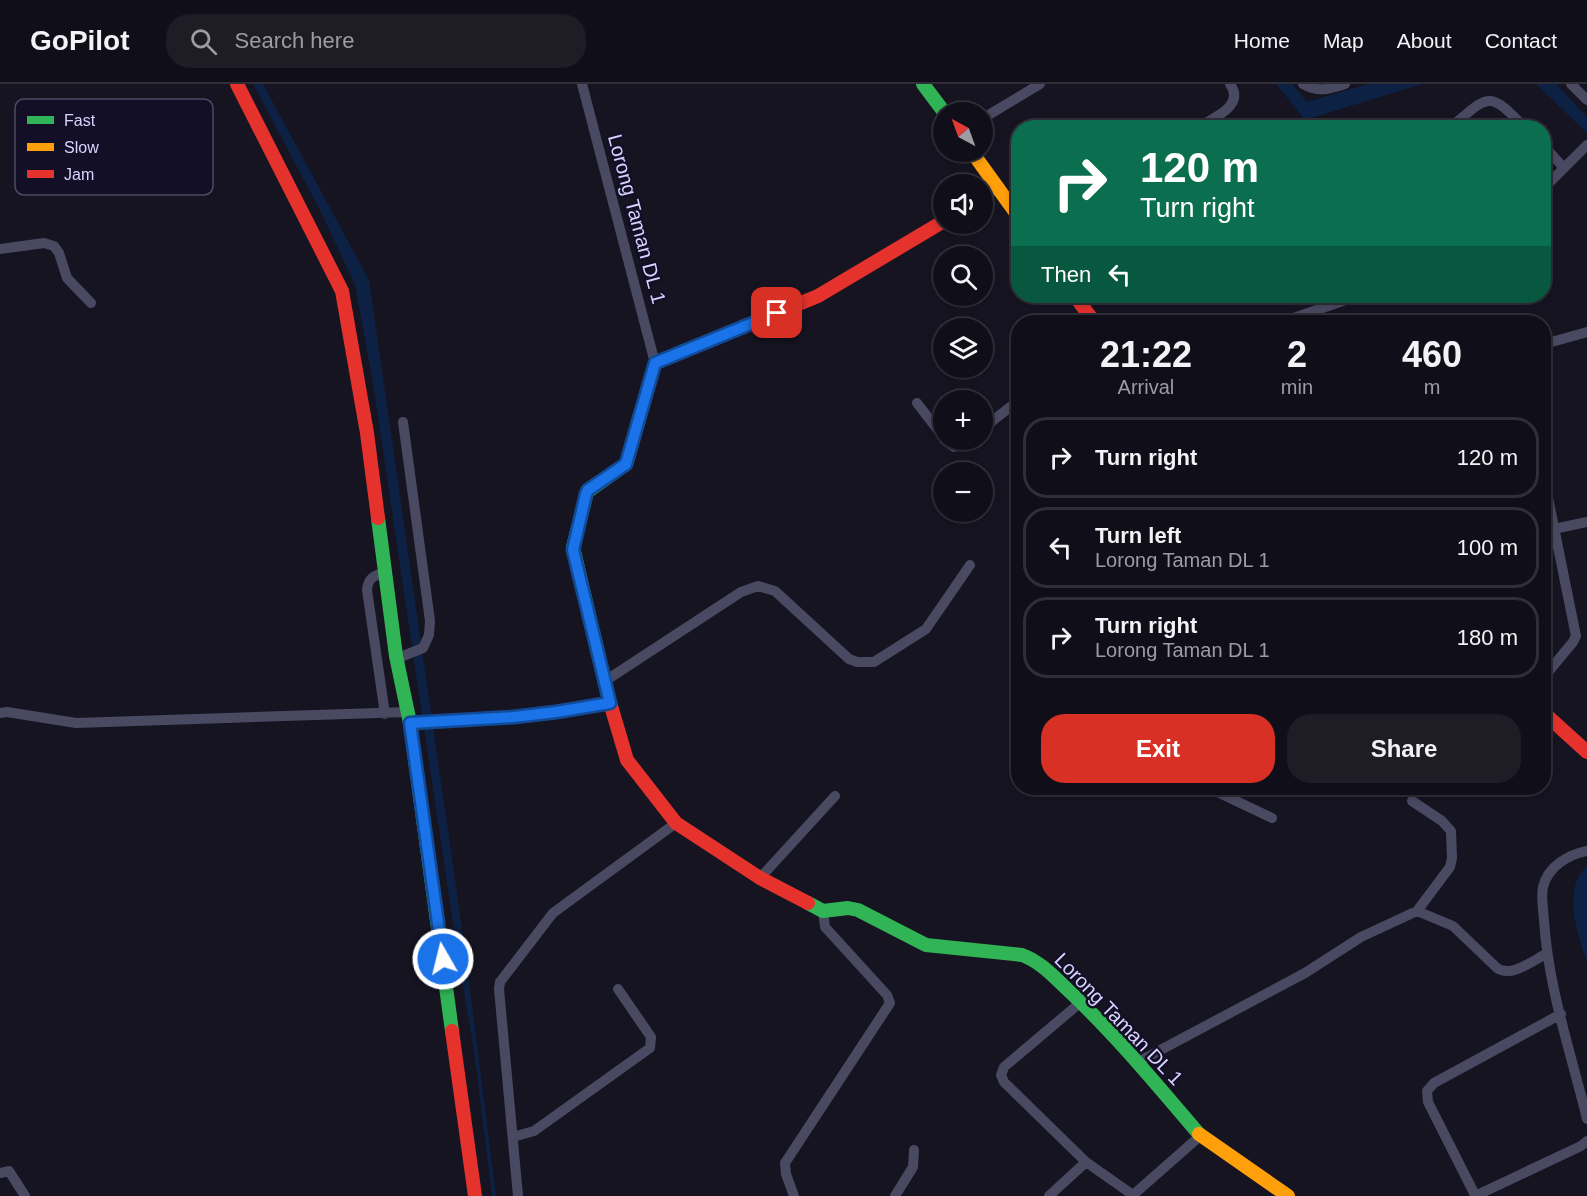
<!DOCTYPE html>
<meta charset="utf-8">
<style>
:root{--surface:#100f19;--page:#1e1d26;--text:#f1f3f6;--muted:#9c9ca2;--line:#302f38;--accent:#d93025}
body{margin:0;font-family:Helvetica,sans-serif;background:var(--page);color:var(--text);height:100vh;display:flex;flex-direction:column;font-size:22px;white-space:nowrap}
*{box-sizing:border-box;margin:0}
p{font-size:20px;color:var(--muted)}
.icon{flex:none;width:33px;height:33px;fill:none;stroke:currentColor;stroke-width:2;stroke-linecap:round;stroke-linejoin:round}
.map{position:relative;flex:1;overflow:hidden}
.details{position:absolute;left:1011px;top:231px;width:540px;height:480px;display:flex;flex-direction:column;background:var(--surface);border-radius:24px;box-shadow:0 3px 9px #0003,0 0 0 2px var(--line)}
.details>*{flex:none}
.guide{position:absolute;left:1011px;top:36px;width:540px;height:183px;border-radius:24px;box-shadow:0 3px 9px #0003,0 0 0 2px var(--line);background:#0b6e4f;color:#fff;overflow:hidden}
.needle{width:39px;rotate:319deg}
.controls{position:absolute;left:933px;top:18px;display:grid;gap:12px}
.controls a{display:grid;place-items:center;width:60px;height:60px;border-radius:50%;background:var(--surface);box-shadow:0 3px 9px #0003,0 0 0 2px var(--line);font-size:30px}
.pin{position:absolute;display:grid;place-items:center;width:51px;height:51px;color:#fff;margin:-26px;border-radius:12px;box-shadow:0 3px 9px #0006}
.me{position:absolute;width:66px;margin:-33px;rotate:352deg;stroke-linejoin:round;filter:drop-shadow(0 0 4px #0008)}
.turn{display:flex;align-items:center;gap:21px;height:126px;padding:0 30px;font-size:27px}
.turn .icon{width:78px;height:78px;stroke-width:2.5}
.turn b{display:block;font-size:42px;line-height:51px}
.then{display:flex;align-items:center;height:57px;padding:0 30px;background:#0003;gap:12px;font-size:22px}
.eta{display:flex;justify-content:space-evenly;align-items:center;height:102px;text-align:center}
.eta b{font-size:36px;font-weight:700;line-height:42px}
.action{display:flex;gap:12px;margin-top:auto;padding:12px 30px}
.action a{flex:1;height:69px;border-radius:24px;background:var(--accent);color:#fff;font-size:24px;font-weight:700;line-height:69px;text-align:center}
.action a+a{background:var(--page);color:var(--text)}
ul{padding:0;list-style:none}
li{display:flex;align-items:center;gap:18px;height:81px;margin:0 12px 9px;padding:0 18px;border:3px solid var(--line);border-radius:24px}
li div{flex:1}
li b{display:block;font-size:22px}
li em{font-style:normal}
header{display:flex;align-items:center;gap:36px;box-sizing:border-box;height:84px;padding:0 30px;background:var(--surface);border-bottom:2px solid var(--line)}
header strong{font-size:28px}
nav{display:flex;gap:33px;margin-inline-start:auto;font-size:21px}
.search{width:420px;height:54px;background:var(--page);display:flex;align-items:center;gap:15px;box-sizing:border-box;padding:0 21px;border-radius:24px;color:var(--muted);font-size:22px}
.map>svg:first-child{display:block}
</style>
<header>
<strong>GoPilot</strong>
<div class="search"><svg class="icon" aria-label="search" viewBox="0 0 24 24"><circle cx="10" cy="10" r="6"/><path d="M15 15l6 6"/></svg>Search here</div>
<nav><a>Home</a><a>Map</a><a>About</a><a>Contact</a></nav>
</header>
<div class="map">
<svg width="1587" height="1112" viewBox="0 0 1587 1112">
<rect width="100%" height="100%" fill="#161421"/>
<path fill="#0d2144" d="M253,0h10l106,196 96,670 31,246h-4l-18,-146 -16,-93 -85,-574 -18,-98 -34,-73z
M1276,0h16l15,18 61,-18h54l-117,36z
M1536,0h20l31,33v16z
M1587,782v97c-9,-30 -26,-72 0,-97z"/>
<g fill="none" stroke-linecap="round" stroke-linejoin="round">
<path stroke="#4a4962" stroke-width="10" d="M582,0l73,279
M1303,0c15,9 27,5 42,0
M1571,0l16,16
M982,35l58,-35
M1197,44c16,-10 49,-22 33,-44
M1450,44c39,-33 38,-39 75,0
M1544,62l20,22
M1544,104l43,-43
M982,113l16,-9
M0,165l44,-6 10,3 5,7 8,25 24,25
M1282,238l75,-26
M1548,259l39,-11
M917,319l27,35
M982,345l36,-28
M944,356l10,7 7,-2 7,-5
M1544,394l32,158 -3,6 -29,35
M1554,445l33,-7
M385,489c-11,2 -17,5 -18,17l18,124
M396,572h7l20,-8 6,-13 1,-14 -27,-199
M605,597l136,-89 17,-6 17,5 74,68 8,3h17l52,-33 44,-64
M0,629l7,-1 69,11 332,-11
M410,639l104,-6 42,-4 54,-10
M1209,704l63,30
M1412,717l30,20 9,10 1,27 -2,9 -33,44
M1587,767c-19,4 -39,15 -44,36 -2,10 0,22 1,33 4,67 27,133 43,199
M760,794l75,-82
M1081,918l-77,65 -3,8 3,7 82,80
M1138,978l167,-89 56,-36 56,-26 36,15 44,42c14,10 35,-7 49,-14
M513,1053l21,-6 116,-83 1,-11 -33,-48
M0,1089l9,-2 16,25
M1475,1111l-47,-93 -1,-11 7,-8 127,-69
M518,1112l-19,-207 1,-7 53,-69 123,-90
M794,1112l-8,-22 -1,-11 105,-160 -3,-8 -62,-68 -2,-16
M895,1112l18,-29 1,-17
M1049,1112l37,-34 47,33 67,-59
M1475,1112l106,-50 6,-5"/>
<path stroke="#30b455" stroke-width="14" d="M923,0l21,28
M378,434l18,138 14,67 42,308
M608,612l-35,-149 14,-55 39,-28 29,-101 5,-2
M808,819l15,8 25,-3 10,2 68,35 96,10c19,7 32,22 47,36 47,44 88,94 130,143"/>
<path stroke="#ff9f0a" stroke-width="14" d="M972,68l46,64
M1199,1050l89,62"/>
<path stroke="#e5322d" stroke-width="14" d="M237,0l105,207 25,142 11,85
M1075,212l19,26
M660,277l158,-65 126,-75
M608,612l19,64 49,63 84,55 48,25
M1544,629l43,39
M452,947l23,165"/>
</g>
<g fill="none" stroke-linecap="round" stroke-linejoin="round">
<defs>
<path id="route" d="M443,875l-33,-236 104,-6 42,-5 54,-9 -37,-153 13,-56 2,-4 38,-26 29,-101 122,-50"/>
</defs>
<use href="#route" stroke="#114b97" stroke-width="15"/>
<use href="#route" stroke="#1a73e8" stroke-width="10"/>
</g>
<g text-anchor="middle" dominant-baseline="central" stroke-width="5" stroke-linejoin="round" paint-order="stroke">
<g font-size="20" fill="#d9d4ff" stroke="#130f26">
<text transform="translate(637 135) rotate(75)">Lorong Taman DL 1</text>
<text transform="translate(1119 935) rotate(46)">Lorong Taman DL 1</text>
</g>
</g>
<rect x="15" y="15" width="198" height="96" rx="9" fill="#130f26" stroke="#4e4a67" stroke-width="1.5"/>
<rect x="27" y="32" width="27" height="8" fill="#30b455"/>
<rect x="27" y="59" width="27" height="8" fill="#ff9f0a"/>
<rect x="27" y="86" width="27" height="8" fill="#e5322d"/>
<g font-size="16" fill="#d9d4ff">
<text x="64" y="42">Fast</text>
<text x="64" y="69">Slow</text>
<text x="64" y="96">Jam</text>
</g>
</svg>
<div class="controls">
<a><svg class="needle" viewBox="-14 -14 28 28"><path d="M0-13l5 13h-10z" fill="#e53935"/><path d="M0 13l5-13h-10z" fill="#9c9ca2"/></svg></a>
<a><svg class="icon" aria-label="sound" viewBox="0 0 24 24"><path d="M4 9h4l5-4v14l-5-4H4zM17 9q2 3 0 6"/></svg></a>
<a><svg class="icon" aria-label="search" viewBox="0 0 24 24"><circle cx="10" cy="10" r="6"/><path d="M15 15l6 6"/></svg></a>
<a><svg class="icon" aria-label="layers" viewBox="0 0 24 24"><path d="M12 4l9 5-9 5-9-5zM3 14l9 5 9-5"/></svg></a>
<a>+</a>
<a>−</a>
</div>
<div class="pin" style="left:777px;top:229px;background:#d93025"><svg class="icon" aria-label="arrive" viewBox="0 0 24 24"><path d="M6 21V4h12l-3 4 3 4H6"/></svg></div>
<svg class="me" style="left:443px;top:875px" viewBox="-20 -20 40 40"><circle r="17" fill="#1a73e8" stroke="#fff" stroke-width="3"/><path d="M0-11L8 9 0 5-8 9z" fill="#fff"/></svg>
<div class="guide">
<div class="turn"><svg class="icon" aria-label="right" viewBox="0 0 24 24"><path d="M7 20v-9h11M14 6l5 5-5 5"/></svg><div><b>120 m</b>Turn right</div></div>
<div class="then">Then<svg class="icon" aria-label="left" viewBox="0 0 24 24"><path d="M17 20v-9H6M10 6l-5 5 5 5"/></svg></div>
</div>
<section class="details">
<div class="eta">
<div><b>21:22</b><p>Arrival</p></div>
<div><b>2</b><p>min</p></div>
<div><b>460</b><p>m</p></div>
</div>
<ul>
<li><svg class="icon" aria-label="right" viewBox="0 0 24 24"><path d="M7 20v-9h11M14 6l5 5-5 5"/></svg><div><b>Turn right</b></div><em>120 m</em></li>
<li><svg class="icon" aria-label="left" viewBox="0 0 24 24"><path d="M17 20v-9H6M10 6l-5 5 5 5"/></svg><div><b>Turn left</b><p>Lorong Taman DL 1</p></div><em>100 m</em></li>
<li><svg class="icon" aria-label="right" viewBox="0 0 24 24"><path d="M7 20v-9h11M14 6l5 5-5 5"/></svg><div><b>Turn right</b><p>Lorong Taman DL 1</p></div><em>180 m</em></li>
</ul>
<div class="action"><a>Exit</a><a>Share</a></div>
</section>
</div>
